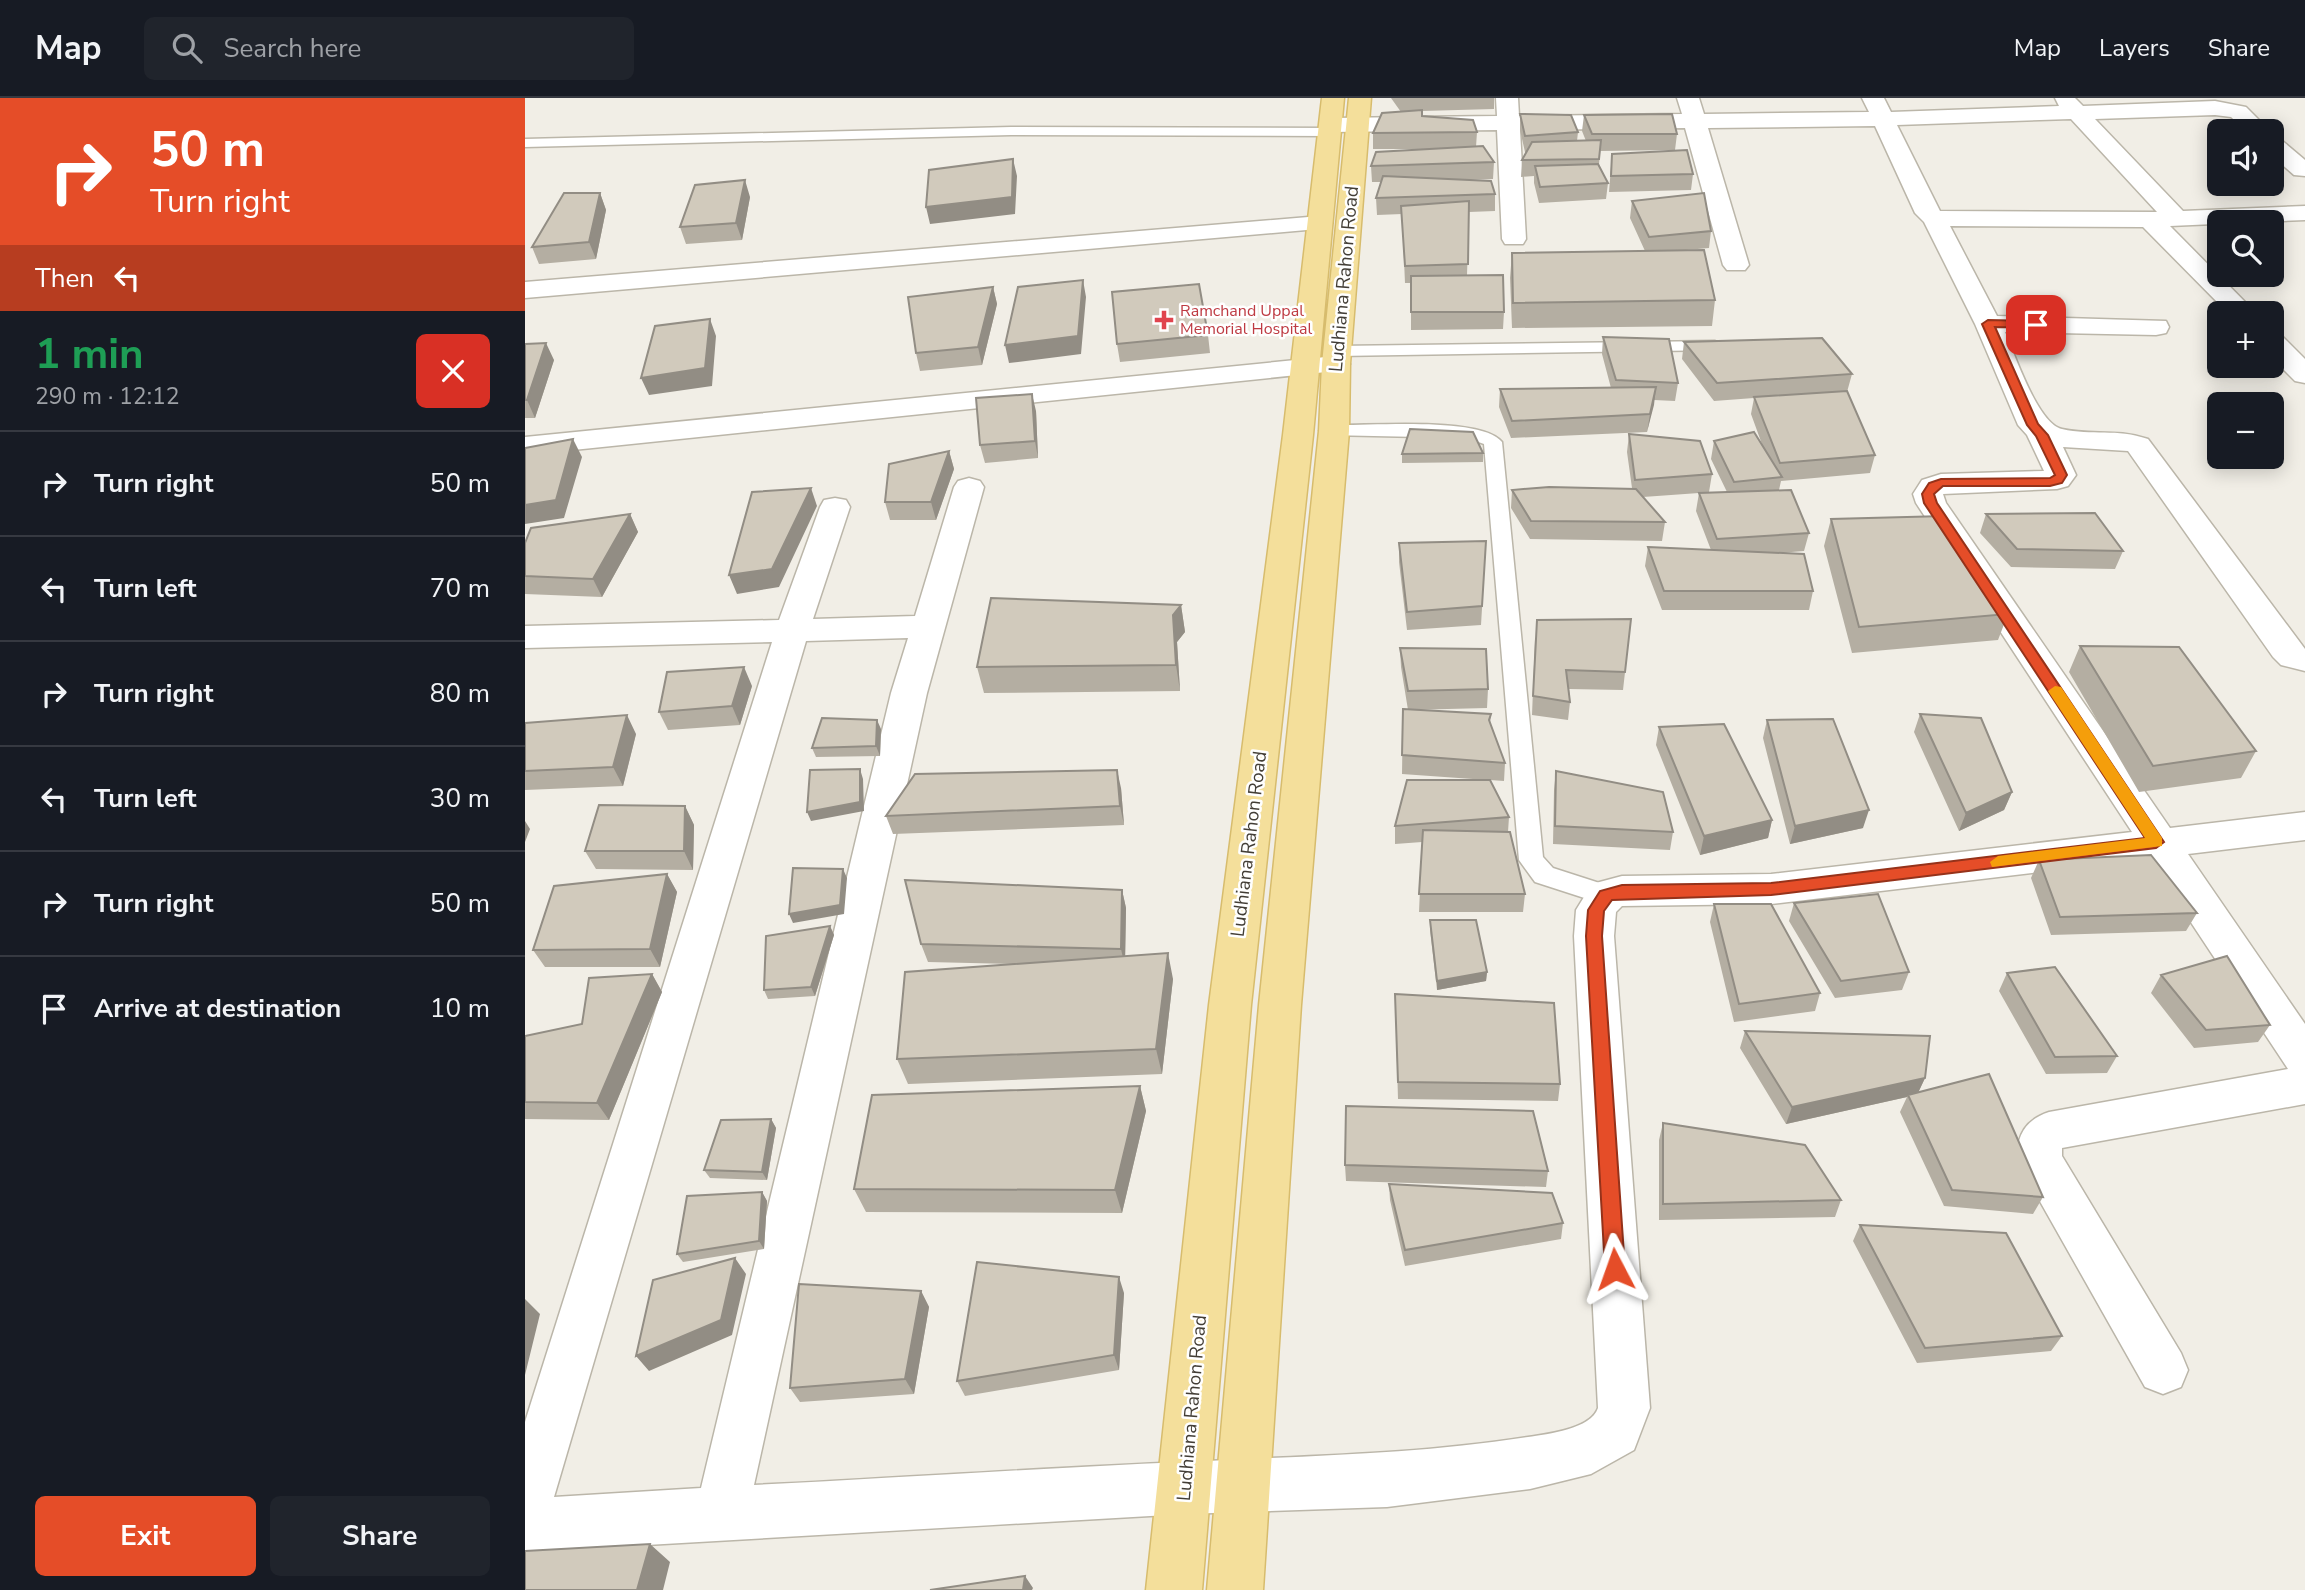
<!DOCTYPE html>
<meta charset="utf-8">
<style>
:root{--surface:#171b24;--page:#20242c;--text:#f1f3f6;--muted:#9ea1a6;--line:#363941;--accent:#e54d28}
body{margin:0;font-family:"Nunito Sans",sans-serif;background:var(--page);color:var(--text);height:100vh;display:flex;flex-direction:column;font-size:26px;white-space:nowrap}
*{box-sizing:border-box;margin:0}
p{font-size:23px;color:var(--muted)}
.icon{flex:none;width:38px;height:38px;fill:none;stroke:currentColor;stroke-width:2;stroke-linecap:round;stroke-linejoin:round}
.map{position:relative;flex:1;overflow:hidden}
.panel{display:flex;flex-direction:column;background:var(--surface);width:525px}
.panel>*{flex:none}
.guide{background:#e54d28;color:#fff;overflow:hidden}
.tools{position:absolute;left:1682px;top:21px;display:grid;gap:14px}
.tools a{display:grid;place-items:center;width:77px;height:77px;border-radius:10px;background:var(--surface);box-shadow:0 4px 18px #0003;font-size:35px}
.pin{position:absolute;display:grid;place-items:center;width:60px;height:60px;color:#fff;margin:-30px;border-radius:14px;box-shadow:0 4px 10px #0006}
.me{position:absolute;width:77px;margin:-38px;rotate:356deg;stroke-linejoin:round;filter:drop-shadow(0 0 5px #0008)}
.turn{display:flex;align-items:center;gap:24px;height:147px;padding:0 35px;font-size:32px}
.turn .icon{width:91px;height:91px;stroke-width:2.5}
.turn b{display:block;font-size:49px;line-height:60px}
.then{display:flex;align-items:center;height:66px;padding:0 35px;background:#0003;gap:14px;font-size:26px}
.round{display:grid;place-items:center;flex:none;width:74px;height:74px;border-radius:10px;background:var(--page)}
.overview{display:flex;align-items:center;justify-content:space-between;height:119px;padding:0 35px}
h1{font-size:42px;font-weight:700;line-height:52px;color:#1e9e55}
.action{display:flex;gap:14px;margin-top:auto;padding:14px 35px}
.action a{flex:1;height:80px;border-radius:10px;background:var(--accent);color:#fff;font-size:28px;font-weight:700;line-height:80px;text-align:center}
.action a+a{background:var(--page);color:var(--text)}
ul{padding:0;list-style:none}
li{display:flex;align-items:center;gap:21px;height:105px;padding:0 35px;border-top:2px solid var(--line)}
li div{flex:1}
li b{display:block;font-size:26px}
li em{font-style:normal}
header{display:flex;align-items:center;gap:42px;box-sizing:border-box;height:98px;padding:0 35px;background:var(--surface);border-bottom:2px solid var(--line)}
header strong{font-size:33px}
nav{display:flex;gap:38px;margin-inline-start:auto;font-size:24px}
.search{width:490px;height:63px;background:var(--page);display:flex;align-items:center;gap:18px;box-sizing:border-box;padding:0 24px;border-radius:10px;color:var(--muted);font-size:26px}
main{display:flex;flex:1;min-height:0}
.map>svg:first-child{display:block}
</style>
<header>
<strong>Map</strong>
<div class="search"><svg class="icon" aria-label="search" viewBox="0 0 24 24"><circle cx="10" cy="10" r="6"/><path d="M15 15l6 6"/></svg>Search here</div>
<nav><a>Map</a><a>Layers</a><a>Share</a></nav>
</header>
<main>
<section class="panel">
<div class="guide">
<div class="turn"><svg class="icon" aria-label="right" viewBox="0 0 24 24"><path d="M7 20v-9h11M14 6l5 5-5 5"/></svg><div><b>50 m</b>Turn right</div></div>
<div class="then">Then<svg class="icon" aria-label="left" viewBox="0 0 24 24"><path d="M17 20v-9H6M10 6l-5 5 5 5"/></svg></div>
</div>
<div class="overview"><div><h1>1 min</h1><p>290 m · 12:12</p></div><a class="round" style="background:#d93025;color:#fff"><svg class="icon" aria-label="close" viewBox="0 0 24 24"><path d="M6 6l12 12M18 6L6 18"/></svg></a></div>
<ul>
<li><svg class="icon" aria-label="right" viewBox="0 0 24 24"><path d="M7 20v-9h11M14 6l5 5-5 5"/></svg><div><b>Turn right</b></div><em>50 m</em></li>
<li><svg class="icon" aria-label="left" viewBox="0 0 24 24"><path d="M17 20v-9H6M10 6l-5 5 5 5"/></svg><div><b>Turn left</b></div><em>70 m</em></li>
<li><svg class="icon" aria-label="right" viewBox="0 0 24 24"><path d="M7 20v-9h11M14 6l5 5-5 5"/></svg><div><b>Turn right</b></div><em>80 m</em></li>
<li><svg class="icon" aria-label="left" viewBox="0 0 24 24"><path d="M17 20v-9H6M10 6l-5 5 5 5"/></svg><div><b>Turn left</b></div><em>30 m</em></li>
<li><svg class="icon" aria-label="right" viewBox="0 0 24 24"><path d="M7 20v-9h11M14 6l5 5-5 5"/></svg><div><b>Turn right</b></div><em>50 m</em></li>
<li><svg class="icon" aria-label="arrive" viewBox="0 0 24 24"><path d="M6 21V4h12l-3 4 3 4H6"/></svg><div><b>Arrive at destination</b></div><em>10 m</em></li>
</ul>
<div class="action"><a>Exit</a><a>Share</a></div>
</section>
<div class="map">
<svg width="1780" height="1492" viewBox="0 0 1780 1492">
<rect width="100%" height="100%" fill="#f1eee6"/>
<g fill="none" stroke-linecap="round" stroke-linejoin="round">
<defs>
<path id="service" d="M486,29l319,1 7,4 -7,4 -319,-1 -486,12v-8z
M1190,243l9,5 -3,4 -383,6 -9,-5 9,-5z
M809,327c34,1 148,-9 168,17l41,415 10,11 62,20 4,7 -4,7 -9,3 -71,-23 -16,-22 -35,-416 -17,-6 -140,-3 -2,-4z"/>
<path id="minor" d="M971,0h22l1,18 163,-2 -5,-16h22l5,16 165,-2 -7,-14h22l7,14 168,-6 -4,-8h20l8,8 132,-5 31,6 24,24h-24l-15,-14 -16,-2 -120,4 88,92 122,-5v14l-135,6 86,87h-28l-85,-86 -193,-1 47,90 169,5 3,6 -3,6 -10,2 -151,-3c10,23 33,92 57,97 30,7 54,-1 86,10l157,210v22l-24,-6 -8,-8 -145,-206 -65,-4 13,28 -8,11 -11,3 -114,5 3,9 224,325 135,-16v28l-117,14 117,170v80l-243,44v8l119,197 7,17 -7,17 -18,7 -18,-7 -129,-228c2,-25 9,-39 33,-47l239,-43 -139,-210 -378,45 -149,2 -6,6 -2,24 36,472 -16,42 -43,24 -61,15 -143,18 -202,7 -660,38v-130l247,-780 -247,6v-22l254,-6 41,-113 4,-7 11,-2 11,2 4,7 -37,112 102,-3 39,-129 4,-6 11,-3 11,3 4,6 -57,206 -173,792c143,-7 287,-17 430,-23 115,-6 230,-7 344,-25 20,-3 63,-8 70,-29l-24,-472 2,-26 16,-26 30,-8 149,-2 361,-42 -216,-329 -3,-9 9,-14 19,-6 103,-3 -17,-36 -9,-10 -43,-101 -51,-102 -9,-9 -40,-87 -167,2 41,137 -4,5h-18l-4,-5 -38,-137 -165,2 6,109 -3,5h-18l-3,-5 -5,-109 -166,2 -11,-7 11,-7 166,-2zM1546,21l86,93 -217,-1 -43,-86zM383,540l-17,55 -190,795 -147,9 252,-856z
M1746,38l8,2 26,22v16l-11,-1 -23,-20z
M795,118l9,2 3,5 -3,5 -804,70v-16z
M1746,235l10,2 24,24v24l-10,-2 -24,-24z
M811,258l10,2 4,6 -4,6 -821,85v-18z"/>
<path id="primary" d="M797,0h22l-31,337 -62,570 -49,585h-56l63,-585 74,-570z
M824,0h22l-21,266 -1,67 -48,574 -38,585h-56l52,-585 60,-574 3,-67z"/>
</defs>
<use href="#service" stroke="#bbb6a9" stroke-width="3"/>
<use href="#minor" stroke="#bbb6a9" stroke-width="3"/>
<use href="#primary" stroke="#d7bc6d" stroke-width="3"/>
<use href="#service" fill="#fff" fill-rule="evenodd"/>
<use href="#minor" fill="#fff" fill-rule="evenodd"/>
<use href="#primary" fill="#f4df9b" fill-rule="evenodd"/>
</g>
<path fill="#b4aea2" d="M866,0h103v11l-72,2v5l55,16 -1,15 18,15 -1,17 -30,1 32,14v17l-26,1 -2,63 37,37 -1,17 -92,1v-47h-6l-3,-69 -25,1 -1,-17 5,-16h-9l-1,-16 66,-17h-64v-16l28,-21z
M995,16l58,18 -1,9h9l-4,-10 2,-16 93,19 -2,16 -75,1 -1,14 9,18 -2,16 -67,4 -5,-20v-7l-13,1 1,-17 5,-8h-2l-5,-22z
M1087,56l81,20 -2,16 -82,2z
M75,95l6,17 -10,49 -57,5 -7,-17z
M225,99l-8,43 -56,4 -6,-17z
M1107,103l79,30 -2,17 -23,2 29,50 -3,26 -200,2 -2,-50 2,-25 133,-2 -15,-33z
M468,189l4,17 -15,61 -62,6 -4,-18z
M683,237l2,18 -90,9 -3,-18z
M1078,239l75,46 -3,18 -21,-1 -7,32 -136,6 -12,-31 1,-18 111,-1 -9,-34z
M1159,244l168,32 -5,18 28,63 -5,18 -89,8 -2,9 30,43 -5,18 -25,2 34,38 -4,19h-147l-17,-44 3,-19 63,3 -15,-39 3,-18 -56,4 22,25 -3,19 -132,-2 -19,-31 1,-18 120,-2 -5,-36 2,-18 83,40 -3,18h18l-16,-33 3,-18 49,6 -12,-33 3,-16 -40,3 -32,-42z
M0,246l29,16 -19,58h-10z
M511,313l2,47 -53,5 -5,-18z
M424,353l5,18 -18,51h-46l-5,-18z
M958,355v9l-81,1v-9z
M105,416l8,18 -36,65 -77,-3v-51z
M1461,416l137,37 -8,18 -104,-2 -31,-34z
M1306,421l177,95 -10,26 -146,13 -28,-107z
M961,443l-5,84 -74,5 -8,-68v-19z
M656,507l4,27 -8,10 3,49 -196,2 -7,-26z
M1106,521l-8,71 -54,-1 1,13 -2,18 -36,-5 3,-76z
M1555,548l176,105 -15,27 -102,14 -70,-120z
M875,550l88,41 -1,19 -79,2 83,4 -1,9 15,40 -1,18 -14,-1 19,37 -1,15 17,62 -2,18h-104l3,-70 -27,2v-18l92,-46 -85,-6 1,-65 5,1 -7,-43z
M227,588l-12,39 -72,5 -9,-18z
M1395,616l92,78 -8,18 -45,21 -45,-99z
M1242,622l96,108 -73,16 -27,-106z
M0,625l111,11 -13,52 -98,4z
M1134,629l113,93 -4,18 -68,17 -44,-110z
M356,631l-1,27 -64,1 -4,-9z
M1031,673l117,61 -3,18 -117,-6 1,-54z
M596,690l3,37 -231,9 -7,-18z
M160,708l9,19 -1,45 -97,-1 -11,-18z
M1514,762l158,53 -11,18 -135,4 -20,-57z
M142,776l10,18 -17,75h-115l-12,-17z
M597,792l4,18 -1,48 48,23 -11,95 -254,10 -11,-25 116,-95 -85,-2 -7,-18z
M1269,805l115,69 -7,18 -67,8 -46,-77z
M1189,806l106,89 -5,18 -81,11 -24,-100z
M905,822l57,52 -1,9 -49,9 -7,-60z
M305,828l4,9 -19,61 -47,3 -4,-9z
M1482,875l110,83 -10,17 -61,1 -47,-83z
M127,876l10,18 -53,128 -84,-1v-83l57,-12z
M1636,877l109,50 -12,17 -64,6 -43,-55z
M870,896l165,90 -2,17 -160,-2z
M1220,933l180,47 -7,15 125,104 -10,17 -89,-8 -44,-94 7,-15 -121,27 -46,-76z
M615,988l6,25 -24,102 -256,-1 -12,-23z
M246,1021l5,9 -9,52 -57,-2 -6,-8z
M1138,1025l178,77 -6,17 -176,3v-80z
M820,1067l203,6 -2,16 -200,-6z
M864,1086l174,39 -2,16 -156,27 -15,-66z
M237,1094l5,9 -3,48 -81,13 -6,-8z
M1335,1127l202,111 -11,15 -134,12 -64,-122z
M396,1193l8,16 -15,87 -114,8 -10,-14z
M599,1195l-5,77 -154,26 -8,-15z"/>
<path fill="#928d84" d="M488,61l4,17 -2,38 -85,10 -4,-17z
M220,82l5,17 -8,43 -6,-17z
M75,95l6,17 -10,49 -7,-17z
M558,182l3,17 -5,57 -72,9 -4,-18z
M468,189l4,17 -15,61 -4,-18z
M185,221l6,17 -4,50 -63,9 -8,-17z
M21,245l8,17 -19,58 -8,-18z
M1131,289l-2,18 -7,27 3,-18z
M507,296l4,17 2,47 -3,-17z
M48,341l9,18 -18,61 -39,6v-19z
M424,353l5,18 -18,51 -5,-18z
M286,390l6,18 -38,81 -42,7 -8,-19z
M105,416l8,18 -36,65 -9,-18z
M656,507l4,27 -8,10 3,49 -4,-26 -3,-50z
M219,569l8,19 -12,39 -8,-19z
M102,617l9,19 -13,52 -10,-19z
M352,622l4,9 -1,27 -4,-10z
M335,671l3,10 1,32 -53,10 -4,-9z
M592,672l4,18 3,37 -4,-19z
M1487,694l-8,18 -45,21 7,-18z
M160,708l9,19 -1,45 -9,-19z
M1344,712l-6,18 -73,16 5,-18z
M1247,722l-4,18 -68,17 4,-19z
M0,723l5,8 -5,13z
M318,771l4,9 -3,36 -51,9 -4,-9z
M142,776l10,18 -17,75 -10,-18z
M597,792l4,18 -1,59 -4,-18z
M305,828l4,9 -19,61 -4,-9z
M643,855l5,26 -11,95 -6,-25z
M962,874l-1,9 -49,9v-9z
M127,876l10,18 -53,128 -12,-17z
M1400,980l-8,17h-9l-1,2 -121,27 6,-17z
M615,988l6,25 -24,102 -7,-23z
M246,1021l5,9 -9,52 -5,-8z
M237,1094l5,9 -3,48 -5,-8z
M210,1160l11,16 -14,61 -83,36 -13,-15z
M594,1179l5,16 -5,77 -5,-15z
M396,1193l8,16 -15,87 -9,-15z
M0,1201l15,15 -15,61z
M125,1446l20,18 -7,28h-26z
M500,1478l8,12 -1,2h-9z"/>
<path fill="#d1cabc" stroke="#928d84" stroke-width="2" d="M897,12v6l51,4 4,12 -104,1 9,-20z
M995,16l51,1 7,17 -53,4z
M1147,16l5,20h-85l-8,-19z
M1076,42l-2,19 -77,1 10,-18z
M958,48l11,16 -123,4 5,-14z
M1162,52l6,24 -82,2 1,-22z
M488,61l-1,38 -86,10 3,-37z
M1073,66l10,19 -68,4 -5,-21z
M858,78l108,5 4,13 -119,4z
M220,82l-9,43 -56,4 15,-42z
M39,95h36l-11,49 -57,5z
M1179,95l7,38 -62,6 -17,-36z
M944,103l-1,63 -63,2 -4,-60z
M1179,152l11,50 -202,3 -1,-50z
M978,177l1,37h-93v-36z
M558,182l-5,56 -73,9 13,-58z
M674,186l9,51 -91,9 -5,-52z
M468,189l-15,60 -62,6 -8,-56z
M185,221l-5,49 -64,10 14,-52z
M1078,239l66,2 9,44 -62,-3z
M1297,240l30,36 -135,9 -33,-41z
M21,245l-19,57h-2v-56z
M1131,289l-6,27 -138,7 -12,-32z
M1322,293l28,64 -95,8 -26,-66z
M507,296l3,47 -55,4 -4,-47z
M885,331l63,3 10,21 -81,1z
M1229,334l28,45 -48,5 -20,-41z
M1104,336l71,7 12,33 -77,6z
M48,341l-17,61 -31,5v-57z
M424,353l-18,51h-46l4,-38z
M1024,389l87,2 29,33 -134,-1 -19,-31z
M286,390l-39,81 -43,6 23,-83z
M1266,392l18,43 -92,6 -18,-46z
M1570,415l28,38 -106,-2 -31,-35z
M105,416l-37,65 -68,-3v-33l6,-15z
M1420,418l63,98 -149,13 -28,-108z
M961,443l-4,65 -75,6 -8,-69z
M1123,449l156,7 9,37h-149z
M466,500l190,7 -8,10 3,50 -199,2z
M1106,521l-6,53 -59,-2 4,32 -37,-6 4,-76z
M1555,548l99,1 77,104 -103,15z
M875,550l86,1 2,40 -80,2z
M219,569l-12,39 -73,6 8,-40z
M878,611l88,5 -2,6 16,43 -103,-8z
M1395,616l61,4 31,74 -46,21z
M102,617l-14,52 -88,4v-48z
M297,620l55,2 -1,26 -64,2z
M1308,621l36,91 -74,16 -28,-106z
M1199,626l48,96 -68,16 -45,-109z
M335,671v33l-53,10 3,-42z
M592,672l3,36 -234,10 29,-42z
M1031,673l107,21 10,40 -118,-6z
M882,682h83l19,37 -114,9z
M74,707l86,1 -1,45h-99z
M898,732l87,2 15,62h-106z
M1626,757l46,58 -137,4 -21,-57z
M268,770l50,1 -3,36 -51,9z
M142,776l-17,75 -117,1 21,-64z
M380,782l217,10 -1,59 -200,-5z
M1353,796l31,78 -68,9 -47,-78z
M1189,806h57l49,89 -81,11z
M905,822h46l11,52 -50,9z
M305,828l-19,61 -47,3 2,-54z
M643,855l-12,96 -259,10 8,-87z
M1702,858l43,69 -64,5 -45,-55z
M1530,869l62,89 -62,1 -48,-84z
M127,876l-55,129 -72,-1v-66l57,-12 7,-46z
M870,896l159,9 6,81 -162,-2z
M1220,933l185,5 -5,42 -133,29z
M1464,976l54,123 -91,-7 -44,-95z
M615,988l-25,104 -261,-1 18,-94z
M821,1008l187,5 15,60 -203,-6z
M246,1021l-9,53 -58,-2 17,-50z
M1138,1025l142,22 36,55 -178,4z
M864,1086l163,9 11,30 -158,27z
M237,1094l-3,49 -82,13 10,-58z
M1335,1127l146,8 56,103 -137,12z
M210,1160l-14,62 -85,36 17,-76z
M452,1164l142,15 -5,78 -157,26z
M274,1186l122,7 -16,88 -115,9z
M125,1446l-13,46h-112v-39z
M500,1478l-2,14h-93z"/>
<path fill="#e54d28" stroke="#95321a" stroke-width="2" d="M1463,222l48,1 5,4 -5,3 -41,-1 43,97 10,11 19,40 -5,8 -12,3h-107l-9,8 3,9 227,339 -8,6 -385,47 -159,5 -8,11 -2,25 23,333 -3,6 -7,3 -7,-3 -3,-6 -19,-333 2,-26 12,-19 22,-6 149,-2 374,-45 -221,-335 -2,-9 7,-11 12,-4 109,-1 5,-3 -19,-39 -9,-11 -45,-101z"/>
<path fill="#f59e0b" d="M1530,588l6,1 101,151v8l-170,21 -2,-5 8,-6 147,-18 -97,-147z"/>
<path fill="#e0444e" stroke="#fff" stroke-width="2.5" d="M635.5 211.5h7v7h7v7h-7v7h-7v-7h-7v-7h7z"/>
<g text-anchor="middle" dominant-baseline="central" stroke-width="5" stroke-linejoin="round" paint-order="stroke">
<g font-size="16" fill="#be3a42" stroke="#fff" text-anchor="start">
<text x="655" y="213">Ramchand Uppal<tspan x="655" dy="18">Memorial Hospital</tspan></text>
</g>
<g font-size="19" fill="#433e36" stroke="#fff">
<text transform="translate(819 181) rotate(-85)">Ludhiana Rahon Road</text>
<text transform="translate(724 746) rotate(-83)">Ludhiana Rahon Road</text>
<text transform="translate(667 1310) rotate(-85)">Ludhiana Rahon Road</text>
</g>
</g>
</svg>
<div class="tools">
<a><svg class="icon" aria-label="sound" viewBox="0 0 24 24"><path d="M4 9h4l5-4v14l-5-4H4zM17 9q2 3 0 6"/></svg></a>
<a><svg class="icon" aria-label="search" viewBox="0 0 24 24"><circle cx="10" cy="10" r="6"/><path d="M15 15l6 6"/></svg></a>
<a>+</a>
<a>−</a>
</div>
<div class="pin" style="left:1511px;top:227px;background:#d93025"><svg class="icon" aria-label="arrive" viewBox="0 0 24 24"><path d="M6 21V4h12l-3 4 3 4H6"/></svg></div>
<svg class="me" style="left:1090px;top:1171px" viewBox="-20 -20 40 40"><path d="M0-17L14 15 0 8-14 15z" fill="#e54d28" stroke="#fff" stroke-width="4"/></svg>
</div>
</main>
